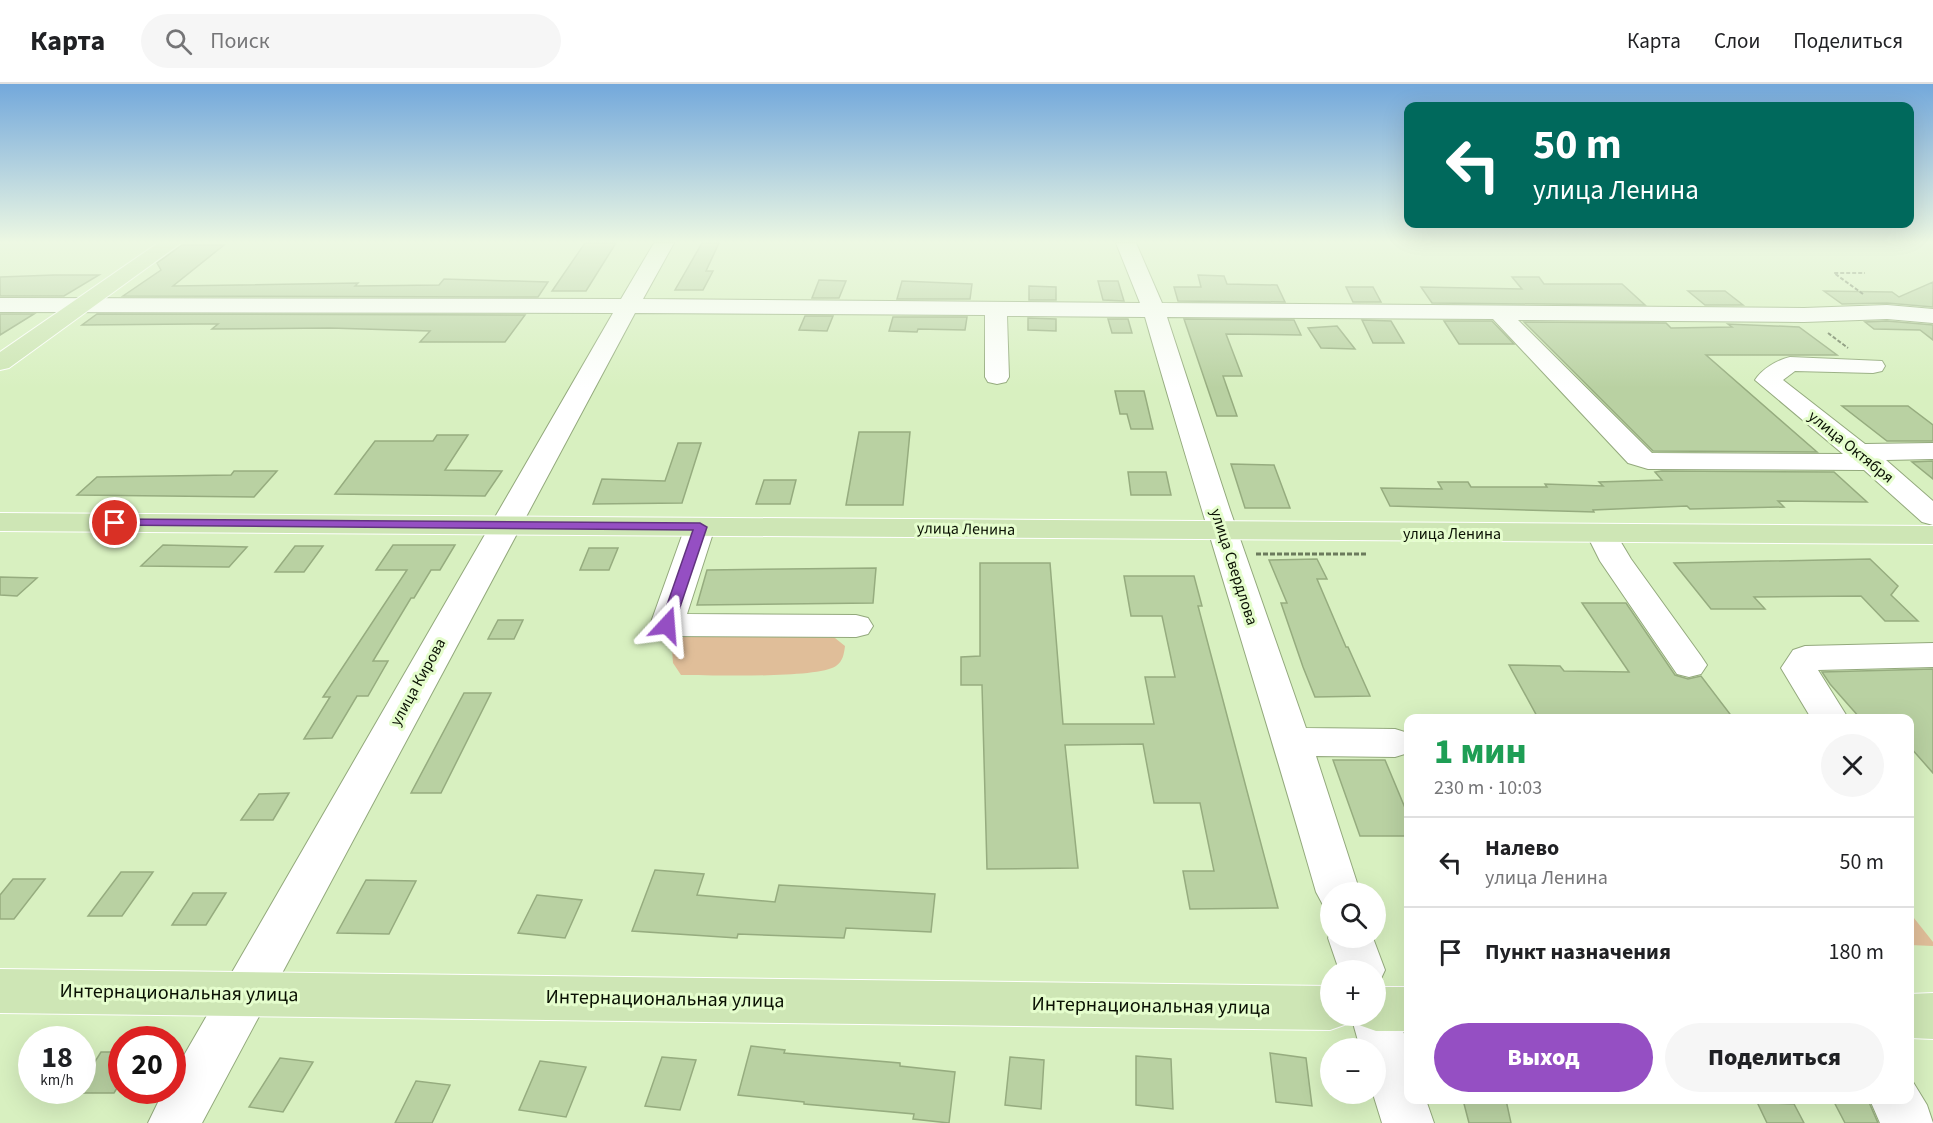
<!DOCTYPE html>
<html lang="ru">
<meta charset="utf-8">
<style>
:root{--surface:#fff;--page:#f6f6f6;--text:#202124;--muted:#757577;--line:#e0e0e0;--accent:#954fc3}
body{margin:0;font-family:"Source Sans 3",sans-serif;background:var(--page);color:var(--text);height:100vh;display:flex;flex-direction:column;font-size:22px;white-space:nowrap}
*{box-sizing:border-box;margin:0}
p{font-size:20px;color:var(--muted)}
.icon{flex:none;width:33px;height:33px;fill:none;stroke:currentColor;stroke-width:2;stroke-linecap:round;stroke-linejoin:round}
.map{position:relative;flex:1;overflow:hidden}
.panel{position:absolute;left:1404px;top:630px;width:510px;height:390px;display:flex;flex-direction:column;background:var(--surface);border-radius:12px;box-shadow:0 6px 24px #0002}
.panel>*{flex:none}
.guide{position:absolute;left:1404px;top:18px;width:510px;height:126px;border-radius:12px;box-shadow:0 6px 24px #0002;background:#00695c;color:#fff;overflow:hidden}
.fabs{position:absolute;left:1320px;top:798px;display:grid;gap:12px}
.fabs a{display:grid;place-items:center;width:66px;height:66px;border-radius:50%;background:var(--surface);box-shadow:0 6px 24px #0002;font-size:30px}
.speed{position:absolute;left:18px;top:942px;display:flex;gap:12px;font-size:30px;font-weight:700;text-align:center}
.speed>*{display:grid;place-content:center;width:78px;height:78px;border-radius:50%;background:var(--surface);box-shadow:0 6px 24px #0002;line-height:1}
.speed small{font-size:15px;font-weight:400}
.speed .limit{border:9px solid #d22;background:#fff;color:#111}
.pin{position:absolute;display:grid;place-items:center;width:51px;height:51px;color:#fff;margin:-26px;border:3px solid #fff;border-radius:50%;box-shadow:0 2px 6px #0007}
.me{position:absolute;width:66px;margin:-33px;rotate:19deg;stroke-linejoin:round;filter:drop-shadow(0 0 4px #0008)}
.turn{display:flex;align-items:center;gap:21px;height:126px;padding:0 30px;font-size:27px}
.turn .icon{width:78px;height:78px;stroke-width:2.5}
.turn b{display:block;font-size:42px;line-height:51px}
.round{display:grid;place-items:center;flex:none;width:63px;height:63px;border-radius:32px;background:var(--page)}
.head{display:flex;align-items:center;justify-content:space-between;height:102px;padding:0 30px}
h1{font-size:36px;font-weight:800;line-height:45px;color:#1e9e55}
.action{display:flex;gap:12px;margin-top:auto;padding:12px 30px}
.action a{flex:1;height:69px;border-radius:36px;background:var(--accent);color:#fff;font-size:24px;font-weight:800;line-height:69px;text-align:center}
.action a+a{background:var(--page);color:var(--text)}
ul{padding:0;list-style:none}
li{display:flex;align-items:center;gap:18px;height:90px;padding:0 30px;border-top:2px solid var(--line)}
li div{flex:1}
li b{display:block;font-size:22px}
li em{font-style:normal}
header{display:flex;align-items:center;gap:36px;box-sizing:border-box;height:84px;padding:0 30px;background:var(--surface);border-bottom:2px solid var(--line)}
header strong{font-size:28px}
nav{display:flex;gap:33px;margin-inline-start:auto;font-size:21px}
.search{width:420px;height:54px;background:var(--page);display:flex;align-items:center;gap:15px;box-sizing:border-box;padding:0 21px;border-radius:33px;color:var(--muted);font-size:22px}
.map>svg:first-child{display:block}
</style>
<header>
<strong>Карта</strong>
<div class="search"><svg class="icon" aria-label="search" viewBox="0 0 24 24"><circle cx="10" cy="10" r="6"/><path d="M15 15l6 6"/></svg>Поиск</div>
<nav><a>Карта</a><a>Слои</a><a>Поделиться</a></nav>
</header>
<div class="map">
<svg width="1933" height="1039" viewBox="0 0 1933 1039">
<rect width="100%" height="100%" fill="#d8f0c0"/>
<path fill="#e0be99" d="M692,549l138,1 15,12c-1,8 -2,15 -9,20 -20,13 -125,9 -155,9l-8,-12 -1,-14 6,-9z
M1910,829l23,29v4l-23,-1z"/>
<path fill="#b9d1a2" stroke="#96ac7f" stroke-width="1.5" d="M585,159h31l-30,48h-34z
M702,159h17l-13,28h7l-10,19h-28z
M182,161h42l-51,41 185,-3 -3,3 84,-1 5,-6 104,3 -10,15 -415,-1 38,-26 -4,-7z
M54,191h45l-35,21h-64v-19z
M1198,191l26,1 3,8 50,1 8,17 -107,-1 -4,-14h27z
M1512,193h27l5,7h78l23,21 -213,-2 -11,-16 101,2z
M819,196l27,1 -7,17h-27z
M902,197l70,3 -2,15h-73z
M1098,197h20l6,20 -21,-1z
M1933,198v25l-46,-4 -45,1 -18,-13 68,1 7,5z
M1029,202l27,1v13h-27z
M1346,203h27l8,15h-28z
M1688,207h37l18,14h-38z
M0,230h34l-34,21z
M97,230l428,1 -20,27h-85l10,-11 -100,-3 -118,1 6,-5h-24l-112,1z
M805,232h28l-6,15 -28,-1z
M893,233h74l-2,13 -47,-1 -1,3 -28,-1z
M1028,234l28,1v12l-28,-1z
M1108,235h20l4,14h-20z
M1184,235l110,1 7,15 -75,-1 16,42h-19l14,40h-20z
M1362,236l29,1 13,22h-31z
M1444,237h48l22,23h-55z
M1887,237l46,4v15l-13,-10 -46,-1 -9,-7z
M1524,238l142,1 5,5 61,-1 -4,-3 71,3 38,28h-131l111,97 -164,-1z
M1337,242l18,23 -34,-1 -13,-20z
M1115,307h29l9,38h-22l-4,-15h-7z
M1842,322h66l25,19v16h-46z
M859,348h51l-7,73h-57z
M437,351h31l-23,35 57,1 -17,25 -150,-2 40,-53h58z
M678,359h23l-19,60 -89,1 9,-25 63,2z
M1933,377v18l-21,-17z
M1231,380l43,1 16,43h-45z
M234,387h43l-23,26 -177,-2 20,-18 134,-2z
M1662,387l172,1 33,30 -89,-1 6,6 -94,2 -3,-3 -94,4 1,2 -204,-6 -9,-18 61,1 -4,-7h30l3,5h76l-2,-3 58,2 -4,-4 63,-2 -7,-8z
M1128,388h38l5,23h-40z
M764,396h32l-6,24h-34z
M163,461l84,2 -18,20 -88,-1z
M393,461h62l-15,25h-9l-17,28h-3l-38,63h15l-20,35h-11l-25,42 -28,1 26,-42h-7l84,-127h-31z
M295,462h28l-19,26h-29z
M589,464h29l-9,22h-29z
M1317,475l10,20h-10l29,68h2l22,49 -55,1 -12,-30 -22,-64h6l-18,-43z
M1870,475l28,27 -7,9 27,26h-33l-24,-25 -107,1 11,12h-54l-37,-46z
M980,479h70l13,161h91l-9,-47h30l-13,-61h-31l-7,-40h70l8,30h-4l80,302 -88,1 -7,-38h31l-14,-68h-46l-11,-59 -78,1 13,123 -91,1 -5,-184h-21v-28l19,-1z
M876,484l-3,35 -176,2 10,-35z
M0,493l37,1 -20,18 -17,-1z
M1582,519h44l49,72 13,4 13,-3 32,42h-195l-29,-53 51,1 4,5 65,1z
M498,536h25l-9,19h-26z
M1933,585v104l-23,-26v-29h-50l-30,-34 -8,-12z
M464,609h27l-50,100h-30z
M1333,676h52l23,55v21h-48z
M289,709l-16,27h-32l18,-26z
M655,786l49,4 -7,21 78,7 4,-17 156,9 -4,38 -85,-4 -2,10 -106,-4 -1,4 -105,-7z
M121,788h32l-31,44h-34z
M13,795h32l-31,40h-14v-24z
M366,796l50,1 -27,53 -52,-1z
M193,809h33l-20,32h-34z
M537,811l45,5 -17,38 -47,-5z
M751,962l34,4 -1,3 116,10v3l55,6 -6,51 -36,-4 1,-5 -110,-10v-2l-66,-7z
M101,968h21v28l-8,13h-39l2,-3h5v-8z
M1270,969l36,5 6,48 -36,-4z
M1136,972l35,3 2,50 -37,-4z
M662,973l34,3 -16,50 -35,-4z
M1010,973l34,3 -3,49 -36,-4z
M280,974l33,4 -30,50 -34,-5z
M540,977l46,6 -20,50 -47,-7z
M416,997l34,4 -18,38h-37z
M1463,1016h43l5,23h-42z
M1833,1016h35l10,23h-33z
M1757,1018l37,2 10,19h-37z"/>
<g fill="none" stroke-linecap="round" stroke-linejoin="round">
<defs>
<path id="minor" d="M654,159h20l-31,56 497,4 -24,-60h20l26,60 642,5 83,-3 46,4v14l-46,-4 -83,3 -286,-2 134,133 191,1 -88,-74c7,-11 22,-20 35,-23l92,4 3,5 -3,5 -9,2 -78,-2 -12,9 82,64 68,-1v16l-47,1 47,41v24l-11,-3 -58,-52 -216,-1 -20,-6 -135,-144 -326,-2 63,193 76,218 89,1 13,4v20l-13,4 -79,-1 44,136h-30v16l-7,-3 -7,-13c-55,-192 -116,-383 -171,-575l-138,-1 2,61 -3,5 -9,2 -9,-2 -3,-5v-62l-350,-2 -433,810h-54l16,-33h8v-14l441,-763 -613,-1v-14l621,1z
M700,434l11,3 4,6 -28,87 169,1 12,3 5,8 -5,8 -12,3 -189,-1 -12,-3 -5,-8 35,-98 4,-6z
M1602,442l11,3 18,30 70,97 6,9 -6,9 -12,3 -12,-3 -77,-113 -13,-26 4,-6z
M1933,559v24l-115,3 30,48h-37l-30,-50 12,-18 12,-4z
M1330,849v5h43l12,32 -7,15 -2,1v-16h-37l-11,-32z
M1376,910l16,6 16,45v55h18l8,23h-52l-9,-29h3v-46h-16l-9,-32h25z
M1910,996l3,2 14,23 6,18h-53l-10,-23h40z"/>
<path id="major" d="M158,159h23l-172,125 -9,2v-18z
M0,429l1933,13v18l-1933,-13z
M0,885l1330,17v30h21l-4,8 -17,6 -1330,-17z
M1376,903h32v44h-32l-17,-6 -4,-9h21z
M1933,909v46l-23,-1v-44z"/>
</defs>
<use href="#minor" stroke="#93a97c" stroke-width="2"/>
<use href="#major" stroke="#fff" stroke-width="2"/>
<path stroke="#6b7a5c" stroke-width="2" stroke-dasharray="4 2" stroke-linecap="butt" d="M1863,210l-29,-21h31
M1828,249l20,15"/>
<path stroke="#6b7a5c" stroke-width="3" stroke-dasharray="5 2" stroke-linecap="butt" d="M1256,470h112"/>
<use href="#minor" fill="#fff" fill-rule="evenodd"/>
<use href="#major" fill="#cee6b5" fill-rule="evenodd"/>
</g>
<linearGradient id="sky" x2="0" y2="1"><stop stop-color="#73a8db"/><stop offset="0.52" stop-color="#edf8e3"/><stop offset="1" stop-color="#edf8e3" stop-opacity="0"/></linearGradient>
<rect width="1933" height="304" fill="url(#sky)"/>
<path fill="#954fc3" stroke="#61337f" stroke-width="1.5" d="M115,435l585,4 7,4 -33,98 -7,5 -7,-5 33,-95 -583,-5 -1,-2 1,-3z"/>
<g text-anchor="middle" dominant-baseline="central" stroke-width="6" stroke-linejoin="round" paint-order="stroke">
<g font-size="16" fill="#0a1103" stroke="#e5fdcd">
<text transform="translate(1851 363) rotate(39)">улица Октября</text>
<text transform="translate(966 445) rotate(1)">улица Ленина</text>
<text x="1452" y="450">улица Ленина</text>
<text transform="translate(1234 483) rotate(72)">улица Свердлова</text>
<text transform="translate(418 598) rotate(-61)">улица Кирова</text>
</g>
<g font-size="20" fill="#0a1103" stroke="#e5fdcd">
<text transform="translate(179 909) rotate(1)">Интернациональная улица</text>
<text transform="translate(665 915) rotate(1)">Интернациональная улица</text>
<text transform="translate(1151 922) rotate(1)">Интернациональная улица</text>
</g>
</g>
</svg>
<div class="fabs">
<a><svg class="icon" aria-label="search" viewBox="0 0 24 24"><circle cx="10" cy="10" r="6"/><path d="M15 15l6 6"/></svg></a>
<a>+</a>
<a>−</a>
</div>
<div class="speed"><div>18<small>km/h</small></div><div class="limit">20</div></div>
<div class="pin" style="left:115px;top:439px;background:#d93025"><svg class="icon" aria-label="arrive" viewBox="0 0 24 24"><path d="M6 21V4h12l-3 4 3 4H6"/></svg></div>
<svg class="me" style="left:667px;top:541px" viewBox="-20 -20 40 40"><path d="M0-17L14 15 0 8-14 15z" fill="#954fc3" stroke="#fff" stroke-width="4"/></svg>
<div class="guide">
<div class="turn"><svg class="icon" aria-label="left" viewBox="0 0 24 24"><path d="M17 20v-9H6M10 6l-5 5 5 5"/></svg><div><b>50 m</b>улица Ленина</div></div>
</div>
<section class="panel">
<div class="head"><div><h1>1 мин</h1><p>230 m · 10:03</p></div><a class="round"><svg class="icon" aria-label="close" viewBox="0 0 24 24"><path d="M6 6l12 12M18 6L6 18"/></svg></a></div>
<ul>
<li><svg class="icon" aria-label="left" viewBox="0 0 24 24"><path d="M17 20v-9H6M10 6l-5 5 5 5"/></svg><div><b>Налево</b><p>улица Ленина</p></div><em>50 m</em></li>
<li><svg class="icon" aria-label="arrive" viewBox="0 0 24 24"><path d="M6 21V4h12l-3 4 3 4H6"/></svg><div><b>Пункт назначения</b></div><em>180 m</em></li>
</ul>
<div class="action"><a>Выход</a><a>Поделиться</a></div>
</section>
</div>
